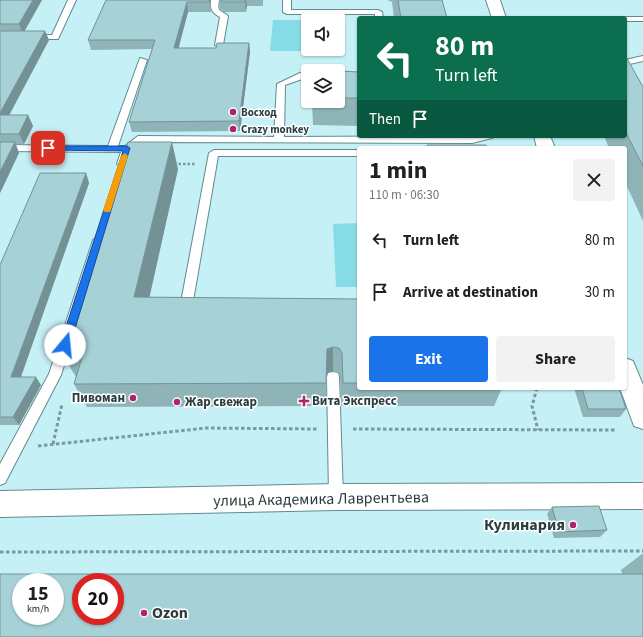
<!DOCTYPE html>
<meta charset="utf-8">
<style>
:root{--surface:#fff;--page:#f2f2f2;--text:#202124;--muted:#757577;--accent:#1a73e8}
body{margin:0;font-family:"Source Sans 3",sans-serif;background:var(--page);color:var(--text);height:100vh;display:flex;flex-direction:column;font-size:15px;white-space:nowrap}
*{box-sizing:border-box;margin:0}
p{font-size:13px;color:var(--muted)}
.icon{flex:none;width:22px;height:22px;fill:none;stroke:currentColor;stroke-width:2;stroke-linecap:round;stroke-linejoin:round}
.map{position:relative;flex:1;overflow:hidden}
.panel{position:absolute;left:357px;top:146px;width:270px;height:244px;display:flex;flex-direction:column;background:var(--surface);border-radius:4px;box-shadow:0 1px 3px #0004}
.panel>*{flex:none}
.hud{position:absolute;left:357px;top:16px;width:270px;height:122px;border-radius:4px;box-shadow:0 1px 3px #0004;background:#0b6e4f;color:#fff;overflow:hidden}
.fabs{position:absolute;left:301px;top:12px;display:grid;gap:8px}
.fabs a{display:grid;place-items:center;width:44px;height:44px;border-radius:4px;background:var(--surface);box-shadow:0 1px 3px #0004;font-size:20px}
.speed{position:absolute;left:12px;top:573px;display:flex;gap:8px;font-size:20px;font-weight:700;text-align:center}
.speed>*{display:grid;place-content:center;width:52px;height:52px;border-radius:50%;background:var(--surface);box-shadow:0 1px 3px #0004;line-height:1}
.speed small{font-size:10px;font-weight:400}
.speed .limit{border:6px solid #d22;background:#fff;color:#111}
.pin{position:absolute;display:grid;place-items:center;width:34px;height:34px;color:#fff;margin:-17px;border-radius:8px;box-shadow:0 2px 6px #0006}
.me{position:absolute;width:44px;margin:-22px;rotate:17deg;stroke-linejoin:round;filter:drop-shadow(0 0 3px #0008)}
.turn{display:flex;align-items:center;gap:14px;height:84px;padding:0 12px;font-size:18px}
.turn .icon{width:52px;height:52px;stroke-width:2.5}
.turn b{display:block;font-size:28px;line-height:34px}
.then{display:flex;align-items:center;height:38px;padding:0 12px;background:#0003;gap:8px;font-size:15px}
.round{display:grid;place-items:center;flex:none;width:42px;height:42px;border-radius:4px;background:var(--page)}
.overview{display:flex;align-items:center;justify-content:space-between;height:68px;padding:0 12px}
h1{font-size:24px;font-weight:700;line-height:30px}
.cta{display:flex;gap:8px;margin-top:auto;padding:8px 12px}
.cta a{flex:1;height:46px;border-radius:4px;background:var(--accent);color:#fff;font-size:16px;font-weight:700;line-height:46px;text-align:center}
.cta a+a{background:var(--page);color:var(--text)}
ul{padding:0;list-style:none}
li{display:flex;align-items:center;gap:12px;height:52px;padding:0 12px}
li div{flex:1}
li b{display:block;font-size:15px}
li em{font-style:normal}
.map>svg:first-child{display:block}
</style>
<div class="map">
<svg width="643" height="637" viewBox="0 0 643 637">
<rect width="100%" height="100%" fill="#c5f1f6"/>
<path fill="#86dce6" d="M273,20h31l-1,31h-33z
M359,223v64h-23l-3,-63z"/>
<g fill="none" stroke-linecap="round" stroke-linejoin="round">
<defs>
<path id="lane" d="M68,0h8l-18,39h-58v-4h52z
M211,0h8c-2,13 1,9 9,16l-5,29 -4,2 -4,-2 5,-28c-8,-4 -10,-8 -9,-17z
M283,0h8v10h87l4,2 1,6h-8v-4h-88l-4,-2z
M625,17h18v4h-18v-3h-3z
M643,56v5l-18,4v-5z
M140,58l7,2 -29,86h7l13,-10 136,1 3,-53 23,-11h8v4l-23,8 -1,52 210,-1 -2,2 -20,5 -332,-1 -9,8 -4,14 -5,3 -5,-3 4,-12 -121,-1v-6l108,1z
M214,150h145v6h-141l-27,157 -2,3h-8l-2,-3 30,-160z
M98,236l5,4 -42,135 -56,108 -5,2v-21l49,-90 44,-134z
M333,372l5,1 1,4 4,120 -2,5 -5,2 -5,-2 -2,-5 -2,-120 1,-4z"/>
<path id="street" d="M486,0h14l6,18h-14z
M534,136h16l5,12h-18z
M625,358l8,3 10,24v44l-9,-3 -14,-38h5z
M643,483v26l-307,1 -336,7v-26l336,-7z"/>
</defs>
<use href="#lane" stroke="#618a8f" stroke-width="2"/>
<use href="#street" stroke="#618a8f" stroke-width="2"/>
<path stroke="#7b999d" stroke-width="2.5" stroke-dasharray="2.5 2" stroke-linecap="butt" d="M174,164h21"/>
<path stroke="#7b999d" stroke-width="3" stroke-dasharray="3.5 2.5" stroke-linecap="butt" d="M537,388l-5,18 6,24
M353,429l264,1
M53,444l9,-40
M38,446l168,-18 111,1
M0,552l643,-1"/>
<use href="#lane" fill="#fff" fill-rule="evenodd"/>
<use href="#street" fill="#fff" fill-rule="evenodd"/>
</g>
<path fill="#8fb4b8" d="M0,0h42l-18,31h21l4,9 -40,75h19l5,11 -9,18h-9l4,9 -19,40z
M106,0h104v2l1,10h-23l-10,36h38l33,-5 1,9 -10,79 -108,1 -3,-10 23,-73 -61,1 -3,-10z
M219,0h44v6h-16l-1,6h-22l-4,-4z
M387,0h55l5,18h-53l-2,-16z
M625,55l18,32v134l-18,-39v-34h-16l-5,-12h21z
M338,71l21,1v54l-46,-1 -1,-24h26z
M178,169l-29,128 210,2v89h143l-8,18h-153l-1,-29 -2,-5 -5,-1 -6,2 -1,33 -239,1 -13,-23 2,-7 -14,-23z
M86,173l3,10 -68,194 20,8 -22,40h-19v-160z
M574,388h45l7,21 -6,8h-37z
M552,507l55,23 -7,7 -46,1 -7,-24z
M642,554h1v83l-22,-67z"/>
<path fill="#749296" d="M33,0h9l-19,34 -4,-10z
M245,0h1l1,6 -1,6z
M187,2l1,10 -12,46 -2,-10z
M45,31l4,9 -45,85 -4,-8v-4z
M249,43l1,9 -10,79 -1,-10z
M28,115l5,11 -9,18 -5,-10z
M15,142l4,11 -19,40v-21z
M172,142l6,27 -34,153 -10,-25z
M86,173l3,10 -71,202 -7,-8z
M333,347v24l-6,2 -1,33 1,-57z
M36,377l5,8 -22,40 -6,-8z"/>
<path fill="#a6d1d6" stroke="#749296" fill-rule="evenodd" d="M0,0h33l-14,24h-19z
M106,0h103l1,2h-23l-13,46h42l1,-5h32l-10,78 -110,1 26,-82h-67z
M220,0h25v2h-22z
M398,0h44l5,18h-46z
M0,31h45l-45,82z
M625,55l18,32v79l-18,-35z
M338,71l21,1v26h-21z
M0,115h28l-9,19h-19z
M0,142h15l-15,30z
M128,142h44l-38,155 225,2v84h-16l-1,-30 -3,-5 -6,-1 -6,2 -1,34 -252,1 9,-30h-21z
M427,145h59l1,3h-59z
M40,173h46l-75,204h25l-23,40h-13v-152z
M582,388h37l7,21h-38z
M599,506l8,24 -48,2 -7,-25z
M0,574h643v63h-643zM21,582h34v34h-34zM81,582h34v34h-34z"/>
<path fill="#1a73e8" stroke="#114b97" d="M127,146l3,2 -60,197 -5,4 -5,-4 63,-194 -75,-1 -4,-2 4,-2z"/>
<path fill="#f59e0b" d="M125,153l3,3 -17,54 -1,2h-5l-2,-2 18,-54z"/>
<g fill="#ac2469" stroke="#fff" stroke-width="1.5">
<circle cx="233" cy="112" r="4"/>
<circle cx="233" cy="129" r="4"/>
<circle cx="133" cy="398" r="4"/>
<path d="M302 395h4v4h4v4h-4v4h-4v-4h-4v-4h4z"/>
<circle cx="177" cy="402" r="4"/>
<circle cx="573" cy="525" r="4"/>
<circle cx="144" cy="613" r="4"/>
</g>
<g text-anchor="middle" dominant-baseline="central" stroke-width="3" stroke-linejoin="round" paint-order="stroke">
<g font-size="11" font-weight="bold" fill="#2d3e40" stroke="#fff" text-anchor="start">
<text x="241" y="112">Восход</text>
<text x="241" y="129">Crazy monkey</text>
</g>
<g font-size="13" font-weight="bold" fill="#2d3e40" stroke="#fff" text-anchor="start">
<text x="125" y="398" text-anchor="end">Пивоман</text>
<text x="312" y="401">Вита Экспресс</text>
<text x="185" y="402">Жар свежар</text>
</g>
<g font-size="16" fill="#2d3e40" stroke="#fff">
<text transform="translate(321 499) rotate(-1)">улица Академика Лаврентьева</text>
</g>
<g font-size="16" font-weight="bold" fill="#2d3e40" stroke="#fff" text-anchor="end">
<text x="565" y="525">Кулинария</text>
<text x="152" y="613" text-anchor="start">Ozon</text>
</g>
</g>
</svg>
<div class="fabs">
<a><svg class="icon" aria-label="sound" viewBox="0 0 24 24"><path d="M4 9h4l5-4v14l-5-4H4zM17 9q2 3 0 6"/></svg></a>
<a><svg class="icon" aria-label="layers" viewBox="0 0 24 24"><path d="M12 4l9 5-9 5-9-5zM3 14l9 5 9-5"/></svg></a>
</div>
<div class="speed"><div>15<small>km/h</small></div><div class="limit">20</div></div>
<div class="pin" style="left:48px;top:148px;background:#d93025"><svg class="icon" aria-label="arrive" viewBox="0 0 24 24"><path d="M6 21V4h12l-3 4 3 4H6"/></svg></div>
<svg class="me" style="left:65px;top:345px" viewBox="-20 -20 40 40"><circle r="19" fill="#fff"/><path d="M0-13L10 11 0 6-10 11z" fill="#1a73e8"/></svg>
<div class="hud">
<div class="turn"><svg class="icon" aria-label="left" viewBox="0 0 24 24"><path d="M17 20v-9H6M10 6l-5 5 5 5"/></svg><div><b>80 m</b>Turn left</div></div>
<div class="then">Then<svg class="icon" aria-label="arrive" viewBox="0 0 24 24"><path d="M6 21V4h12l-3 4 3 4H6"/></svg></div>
</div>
<section class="panel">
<div class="overview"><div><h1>1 min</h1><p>110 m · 06:30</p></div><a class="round"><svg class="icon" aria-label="close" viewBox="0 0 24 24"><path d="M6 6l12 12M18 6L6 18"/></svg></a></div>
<ul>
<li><svg class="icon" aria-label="left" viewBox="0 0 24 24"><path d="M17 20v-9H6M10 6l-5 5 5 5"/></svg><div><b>Turn left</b></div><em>80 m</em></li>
<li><svg class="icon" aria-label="arrive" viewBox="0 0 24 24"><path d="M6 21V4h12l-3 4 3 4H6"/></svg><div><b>Arrive at destination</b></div><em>30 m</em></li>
</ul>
<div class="cta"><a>Exit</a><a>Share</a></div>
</section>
</div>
